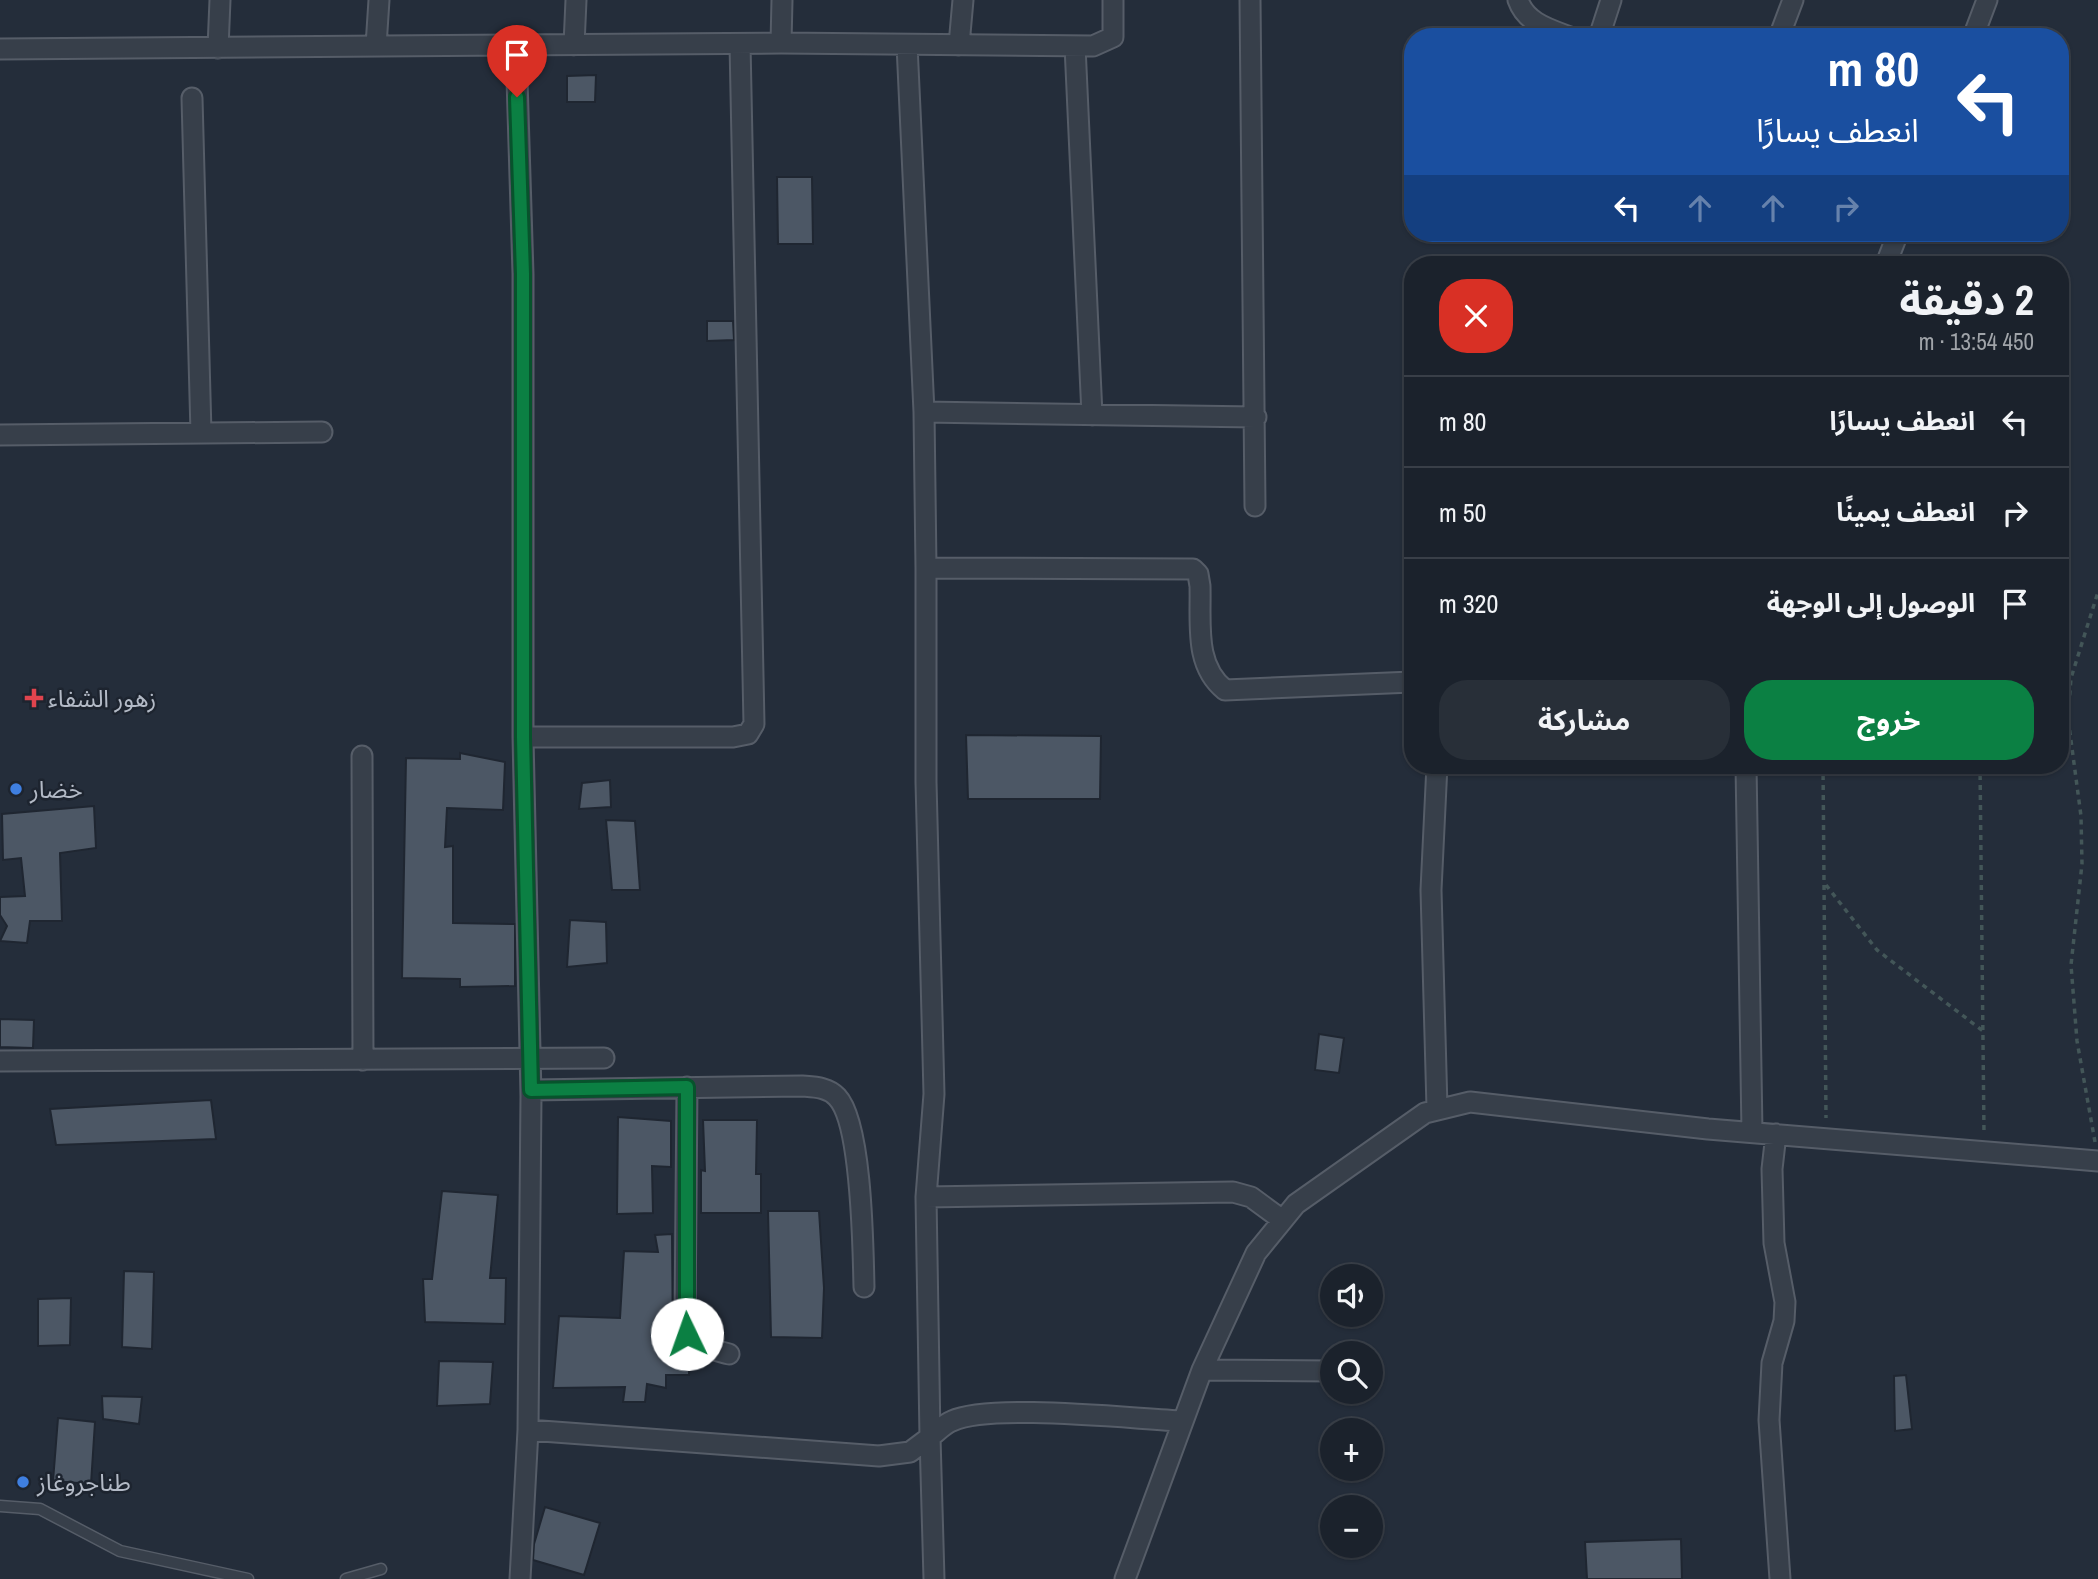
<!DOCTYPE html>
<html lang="ar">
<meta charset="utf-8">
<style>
:root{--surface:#1b222c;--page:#282f38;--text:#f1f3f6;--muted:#a0a4a9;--line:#393f48;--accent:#0b8043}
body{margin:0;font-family:"Archivo Narrow","Noto Sans Arabic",sans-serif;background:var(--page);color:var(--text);direction:rtl;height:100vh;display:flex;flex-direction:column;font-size:26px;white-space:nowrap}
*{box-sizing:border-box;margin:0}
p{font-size:23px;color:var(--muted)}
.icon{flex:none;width:38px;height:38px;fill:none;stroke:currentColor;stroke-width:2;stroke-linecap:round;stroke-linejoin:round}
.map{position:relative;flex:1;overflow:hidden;direction:ltr}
.sheet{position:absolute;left:1404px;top:256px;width:665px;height:518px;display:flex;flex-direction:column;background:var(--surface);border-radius:28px;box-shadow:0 2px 5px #0004,0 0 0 2px var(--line);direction:rtl}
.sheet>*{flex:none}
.top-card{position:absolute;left:1404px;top:28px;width:665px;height:214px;border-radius:28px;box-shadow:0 2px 5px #0004,0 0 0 2px var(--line);direction:rtl;background:#1a4fa0;color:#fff;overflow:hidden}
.fabs{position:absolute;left:1320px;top:1264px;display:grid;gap:14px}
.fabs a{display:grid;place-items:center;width:63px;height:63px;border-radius:50%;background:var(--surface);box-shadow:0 2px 5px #0004,0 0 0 2px var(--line);font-size:35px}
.pin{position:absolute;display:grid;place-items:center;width:60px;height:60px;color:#fff;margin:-72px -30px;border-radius:50% 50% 50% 0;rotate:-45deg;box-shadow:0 0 7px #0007}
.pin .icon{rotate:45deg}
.me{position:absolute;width:77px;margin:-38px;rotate:357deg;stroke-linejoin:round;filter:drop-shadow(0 0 5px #0008)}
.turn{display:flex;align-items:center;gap:24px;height:147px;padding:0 35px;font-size:32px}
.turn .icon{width:91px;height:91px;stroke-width:2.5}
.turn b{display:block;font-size:49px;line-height:60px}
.lanes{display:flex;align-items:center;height:66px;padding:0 35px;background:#0003;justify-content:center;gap:35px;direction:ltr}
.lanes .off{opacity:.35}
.round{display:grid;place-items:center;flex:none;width:74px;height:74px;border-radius:28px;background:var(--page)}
.overview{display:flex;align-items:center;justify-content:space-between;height:119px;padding:0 35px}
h1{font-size:42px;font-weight:700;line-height:52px}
.button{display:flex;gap:14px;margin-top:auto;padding:14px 35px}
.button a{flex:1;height:80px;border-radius:28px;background:var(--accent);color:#fff;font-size:28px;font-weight:700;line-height:80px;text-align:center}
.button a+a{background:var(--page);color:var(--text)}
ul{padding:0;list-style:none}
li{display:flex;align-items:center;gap:21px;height:91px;padding:0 35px;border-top:2px solid var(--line)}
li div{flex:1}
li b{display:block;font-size:26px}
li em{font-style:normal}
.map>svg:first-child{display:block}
</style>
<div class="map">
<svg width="2098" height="1579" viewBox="0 0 2098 1579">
<rect width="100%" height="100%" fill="#242d3a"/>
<path fill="#4c5765" stroke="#1f2631" stroke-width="2" d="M596,75l-1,27h-28v-26z
M777,177h35l1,67h-35z
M707,321h26l1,19 -27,1z
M966,735l135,1 -1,63h-132z
M460,753l45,9 -2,48 -56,-2 -2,39 8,-1v77l62,1v62l-55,1v-8l-58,-1 4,-220 54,1z
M610,780l1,27 -32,2 3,-26z
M94,806l2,42 -36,5 2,68h-32l-3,22 -27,-2 7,-15 -7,-11v-18l25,-1 -4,-38 -18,2 -1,-46z
M606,820l29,1 5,69h-28z
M570,920l36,2 1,41 -40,4z
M0,1019l34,1 -1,28 -33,-1z
M1319,1034l25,4 -5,35 -24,-3z
M211,1100l5,39 -160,6 -6,-36z
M618,1117l53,4v46l-19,-1 1,47 -36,1z
M703,1120h54l-1,54h5v39h-60v-43l4,1z
M442,1191l56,4 -8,83h16l-1,46 -80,-2 -2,-43h9z
M768,1211h51l5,77 -2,50 -51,-1z
M672,1234l1,118 17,1 -1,22h-23v13l-19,-4 -2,18h-22l2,-15 -72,1 6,-72 61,2 4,-67 34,1 -3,-17z
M124,1271l30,1 -2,77 -30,-2z
M71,1298l-1,47 -32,1v-47z
M439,1361l54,1 -3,42 -53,2z
M1906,1375l6,54 -17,2 -1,-55z
M102,1396l40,1 -3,27 -36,-5z
M58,1418l37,4 -4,62 -38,-3z
M545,1507l55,16 -16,52 -51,-15 1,-16z
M1681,1539l1,40h-95l-2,-37z"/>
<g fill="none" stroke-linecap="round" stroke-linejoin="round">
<defs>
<path id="lane" d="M0,1506l40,3 80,42 128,28
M346,1579l35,-10"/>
<path id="street" d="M1250,0l5,506
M1518,0c8,23 31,29 52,37
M1599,37l12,-37
M1779,37l14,-37
M1973,37l14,-37
M781,43l1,-43
M574,45l2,-45
M907,45l17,367 2,156 267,1 5,5 2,12c1,38 -6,79 25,104l187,-8
M959,45l4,-45
M376,46l3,-46
M1075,46l17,369
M516,47l7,227v463l8,359 -3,334 -8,149
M218,48l2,-48
M0,49l781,-6 312,3 20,-9v-37
M192,98l9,335
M1886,264l12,-31
M924,412l332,5
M0,435l322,-3
M523,737h210l15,-3 6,-10 -14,-680
M362,756l1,304
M1437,765l-6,125 6,218
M1746,765l6,367
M0,1061l604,-3
M687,1087l-2,234c4,25 22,27 44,33
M531,1090l271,-4c12,1 26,1 35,11 25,26 26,151 27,190
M1776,1134l-4,35 2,74 11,59 -1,19 -12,42 -3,57 11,159
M926,1197l307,-5 18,5 30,22
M1202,1370l130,1
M528,1430l351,26 31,-4 20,-15 -4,-240 8,-103 -8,-312v-214
M934,1579l-4,-142c7,-5 14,-13 22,-16 39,-18 181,-2 231,0
M1125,1579l77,-209 54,-117 40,-49 129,-91 45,-11 238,27 390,32"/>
</defs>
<use href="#lane" stroke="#565d68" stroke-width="13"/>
<use href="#street" stroke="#565d68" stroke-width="23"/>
<path stroke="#435658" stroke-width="3.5" stroke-dasharray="5 5" stroke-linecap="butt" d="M1823,765l3,353
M1980,765l4,369
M1826,885l51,65 106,81
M2095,1142l-18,-101 -6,-76 11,-101 -1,-48 -13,-98 3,-40 27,-86"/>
<use href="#lane" stroke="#373f4a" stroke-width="10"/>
<use href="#street" stroke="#373f4a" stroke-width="19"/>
</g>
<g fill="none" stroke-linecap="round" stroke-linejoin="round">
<defs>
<path id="route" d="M517,97l6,177v463l8,353 156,-3v247"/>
</defs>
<use href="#route" stroke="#07532c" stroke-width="18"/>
<use href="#route" stroke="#0b8043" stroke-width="12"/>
</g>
<path fill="#e0444e" stroke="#1d242f" stroke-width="2.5" d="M30.5 687.5h7v7h7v7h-7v7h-7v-7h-7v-7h7z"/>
<g fill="#3f7fe0" stroke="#1d242f" stroke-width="2.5">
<circle cx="16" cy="789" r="7"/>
<circle cx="23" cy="1482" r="7"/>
</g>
<g text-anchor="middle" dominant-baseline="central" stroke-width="5" stroke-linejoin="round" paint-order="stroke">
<g font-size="24" fill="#b3bac6" stroke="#1d242f" text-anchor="start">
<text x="48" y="698">زهور الشفاء</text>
<text x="30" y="789">خضار</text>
<text x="37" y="1482">طناجروغاز</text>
</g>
</g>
</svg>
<div class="fabs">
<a><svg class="icon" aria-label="sound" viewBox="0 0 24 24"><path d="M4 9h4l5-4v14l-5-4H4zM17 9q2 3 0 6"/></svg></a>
<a><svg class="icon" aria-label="search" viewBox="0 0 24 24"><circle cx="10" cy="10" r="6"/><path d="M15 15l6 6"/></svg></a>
<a>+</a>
<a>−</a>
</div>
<div class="pin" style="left:517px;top:97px;background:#d93025"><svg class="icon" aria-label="arrive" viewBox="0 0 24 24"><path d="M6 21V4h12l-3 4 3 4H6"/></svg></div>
<svg class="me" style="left:687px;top:1334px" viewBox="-20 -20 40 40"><circle r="19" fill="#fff"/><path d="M0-13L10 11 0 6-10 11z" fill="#0b8043"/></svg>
<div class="top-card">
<div class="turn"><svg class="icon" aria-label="left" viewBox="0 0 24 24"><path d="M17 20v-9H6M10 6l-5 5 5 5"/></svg><div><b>80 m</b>انعطف يسارًا</div></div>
<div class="lanes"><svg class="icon" aria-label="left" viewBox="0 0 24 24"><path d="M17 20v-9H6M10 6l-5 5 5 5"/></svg><svg class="icon off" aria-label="ahead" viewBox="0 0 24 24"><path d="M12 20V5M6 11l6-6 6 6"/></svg><svg class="icon off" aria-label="ahead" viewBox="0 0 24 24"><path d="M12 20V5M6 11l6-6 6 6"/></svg><svg class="icon off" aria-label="right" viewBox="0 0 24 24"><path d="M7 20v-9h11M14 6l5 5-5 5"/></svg></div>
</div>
<section class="sheet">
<div class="overview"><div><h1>2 دقيقة</h1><p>450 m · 13:54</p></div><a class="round" style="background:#d93025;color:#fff"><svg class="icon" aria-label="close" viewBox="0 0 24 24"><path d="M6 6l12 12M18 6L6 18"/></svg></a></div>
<ul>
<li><svg class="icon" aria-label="left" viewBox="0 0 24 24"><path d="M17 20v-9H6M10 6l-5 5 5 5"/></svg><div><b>انعطف يسارًا</b></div><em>80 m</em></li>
<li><svg class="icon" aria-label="right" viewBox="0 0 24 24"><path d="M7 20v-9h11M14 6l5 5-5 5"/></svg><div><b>انعطف يمينًا</b></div><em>50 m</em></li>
<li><svg class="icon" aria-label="arrive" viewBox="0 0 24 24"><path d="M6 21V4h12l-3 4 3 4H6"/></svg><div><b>الوصول إلى الوجهة</b></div><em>320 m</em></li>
</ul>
<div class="button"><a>خروج</a><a>مشاركة</a></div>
</section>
</div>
